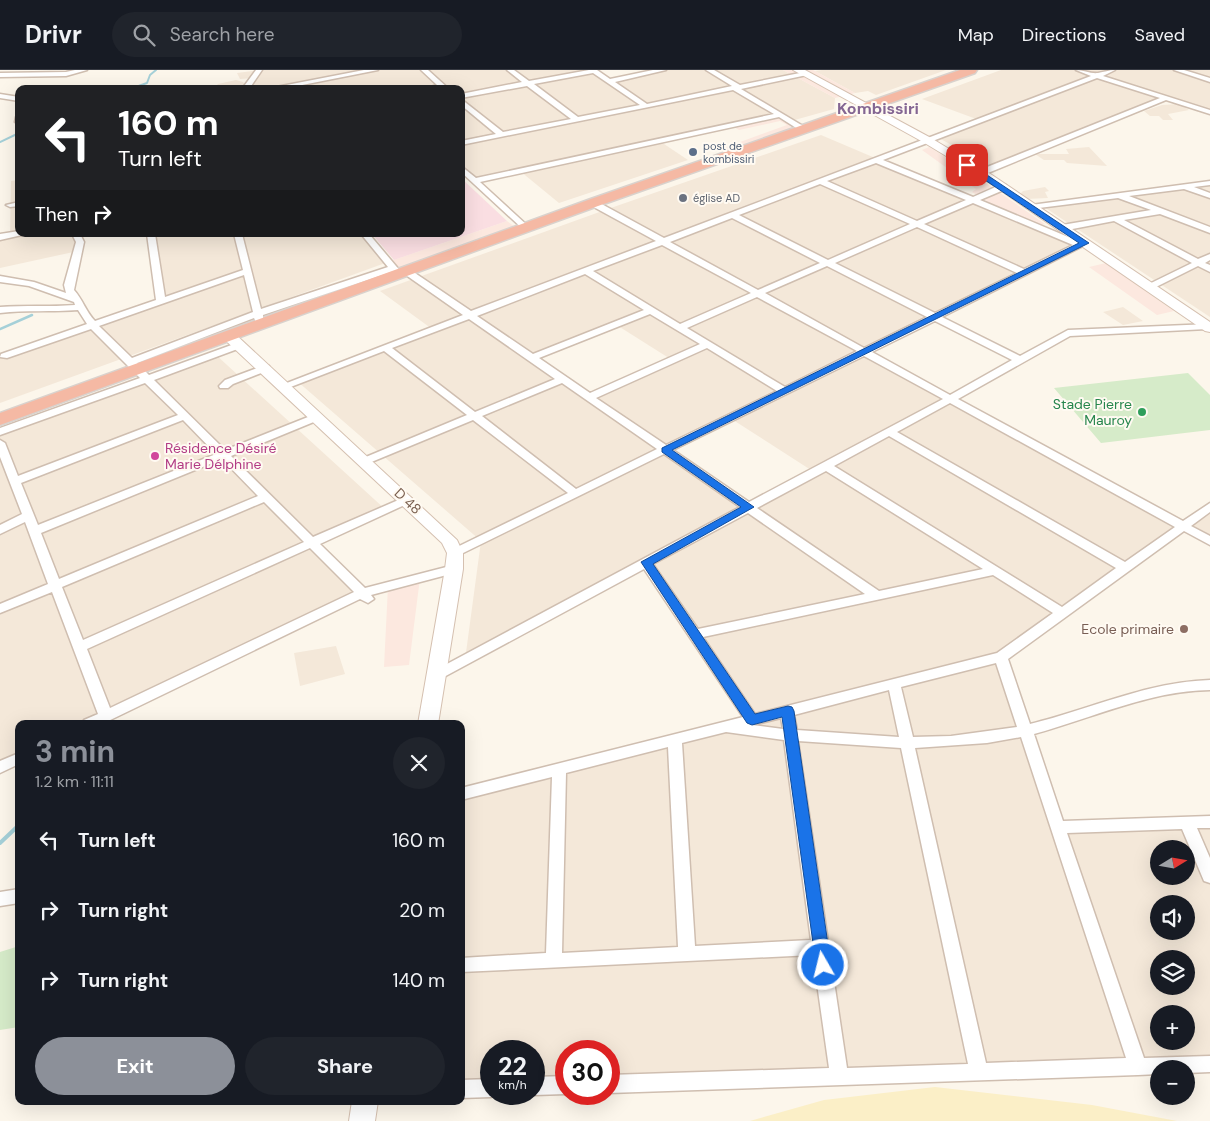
<!DOCTYPE html>
<meta charset="utf-8">
<style>
:root{--surface:#171b24;--page:#20242c;--text:#f1f3f6;--muted:#9ea1a6;--line:#363941;--accent:#8c9099}
body{margin:0;font-family:"DM Sans",sans-serif;background:var(--page);color:var(--text);height:100vh;display:flex;flex-direction:column;font-size:19px;white-space:nowrap}
*{box-sizing:border-box;margin:0}
p{font-size:16px;color:var(--muted)}
.icon{flex:none;width:28px;height:28px;fill:none;stroke:currentColor;stroke-width:2;stroke-linecap:round;stroke-linejoin:round}
.map{position:relative;flex:1;overflow:hidden}
.details{position:absolute;left:15px;top:650px;width:450px;height:385px;display:flex;flex-direction:column;background:var(--surface);border-radius:10px;box-shadow:0 5px 20px #0002}
.details>*{flex:none}
.banner{position:absolute;left:15px;top:15px;width:450px;height:152px;border-radius:10px;box-shadow:0 5px 20px #0002;background:#202124;color:#fff;overflow:hidden}
.needle{width:32px;rotate:79deg}
.controls{position:absolute;left:1150px;top:770px;display:grid;gap:10px}
.controls a{display:grid;place-items:center;width:45px;height:45px;border-radius:50%;background:var(--surface);box-shadow:0 5px 20px #0002;font-size:25px}
.speed{position:absolute;left:480px;top:970px;display:flex;gap:10px;font-size:25px;font-weight:700;text-align:center}
.speed>*{display:grid;place-content:center;width:65px;height:65px;border-radius:50%;background:var(--surface);box-shadow:0 5px 20px #0002;line-height:1}
.speed small{font-size:12px;font-weight:400}
.speed .limit{border:8px solid #d22;background:#fff;color:#111}
.pin{position:absolute;display:grid;place-items:center;width:42px;height:42px;color:#fff;margin:-21px;border-radius:10px;box-shadow:0 2px 8px #0006}
.me{position:absolute;width:55px;margin:-28px;rotate:352deg;stroke-linejoin:round;filter:drop-shadow(0 0 4px #0008)}
.turn{display:flex;align-items:center;gap:18px;height:105px;padding:0 20px;font-size:22px}
.turn .icon{width:65px;height:65px;stroke-width:2.5}
.turn b{display:block;font-size:35px;line-height:42px}
.then{display:flex;align-items:center;height:48px;padding:0 20px;background:#0003;gap:10px;font-size:19px}
.round{display:grid;place-items:center;flex:none;width:52px;height:52px;border-radius:26px;background:var(--page)}
.summary{display:flex;align-items:center;justify-content:space-between;height:85px;padding:0 20px}
h1{font-size:30px;font-weight:700;line-height:38px;color:var(--accent)}
.action{display:flex;gap:10px;margin-top:auto;padding:10px 20px}
.action a{flex:1;height:58px;border-radius:30px;background:var(--accent);color:#fff;font-size:20px;font-weight:700;line-height:58px;text-align:center}
.action a+a{background:var(--page);color:var(--text)}
ul{padding:0;list-style:none}
li{display:flex;align-items:center;gap:15px;height:70px;padding:0 20px}
li div{flex:1}
li b{display:block;font-size:19px}
li em{font-style:normal}
header{display:flex;align-items:center;gap:30px;box-sizing:border-box;height:70px;padding:0 25px;background:var(--surface);border-bottom:1px solid var(--line)}
header strong{font-size:24px}
nav{display:flex;gap:28px;margin-inline-start:auto;font-size:18px}
.search{width:350px;height:45px;background:var(--page);display:flex;align-items:center;gap:12px;box-sizing:border-box;padding:0 18px;border-radius:28px;color:var(--muted);font-size:19px}
.map>svg:first-child{display:block}
</style>
<header>
<strong>Drivr</strong>
<div class="search"><svg class="icon" aria-label="search" viewBox="0 0 24 24"><circle cx="10" cy="10" r="6"/><path d="M15 15l6 6"/></svg>Search here</div>
<nav><a>Map</a><a>Directions</a><a>Saved</a></nav>
</header>
<div class="map">
<svg width="1210" height="1051" viewBox="0 0 1210 1051">
<rect width="100%" height="100%" fill="#fcf6eb"/>
<path fill="#f4e8d9" fill-rule="evenodd" d="M259,0h334l16,11 54,-11h120l52,28 -1,11 -43,12 -10,-6 -120,27 27,18 -129,43 -39,-32 -46,10 -13,-13v-59l7,-1 -7,-7v-12h-248l5,-5 18,-4 7,2 4,5 6,-9 -13,1 -3,-6z
M822,0h124l-70,25 -8,-4 -13,2 -40,-22z
M1001,0h209v42l-45,-14 -172,70 -56,-31 42,-17 -57,-21z
M1179,34l10,6 -21,4 5,6h-10l-4,-4h-9l-6,-5 18,-6z
M821,65l259,110 -215,106 317,175 28,-19v34l-28,-15 -181,131 57,170 152,-5v242l-601,20v-33h-43v34l-32,1v-35h-43v37l-30,1v-295l290,-74 -105,-158 -181,98 16,-119 -184,-160 135,-52 -52,-38 225,-81zM615,254l57,36 -83,37 -57,-39zM730,348l84,54 -65,35 -83,-58zM1159,779h27v27h-27zM1159,834h27v27h-27zM1159,889h27v27h-27zM1159,944h27v27h-27z
M1089,77l18,19 -40,-3 -3,-3h-20l-9,-6h34l-3,-5z
M19,110v54h57l4,8 -2,9 -78,17v-31l10,-2 1,-54z
M1210,113v134l-169,-112z
M1045,117l4,4 -4,1 3,6 -22,1 -6,-5 3,-3z
M151,164h214l23,28 -388,141v-48l161,-55z
M1123,237l20,14 -20,4 -20,-13z
M215,284l171,156 -74,33 50,50 -273,131h-70v34l-19,9v-335z
M336,576l9,28 -45,12 -6,-33z"/>
<path fill="#fce8df" d="M783,0h30l42,23 -20,5z
M781,45l18,11 -72,25 -6,-2 66,-24 -7,-4 -41,9 -7,-4z
M929,77l51,32 65,45 -10,2 -49,-21 4,-2 -18,-11 4,-3 -54,-39z
M507,151l12,9 -121,44 -10,-12z
M1106,193l68,48 -17,4 -68,-48z
M420,508l-11,87 -25,2 4,-81z"/>
<path fill="#fadee2" d="M461,108l46,43 -113,39 -22,-26h89z"/>
<path fill="#d6ebc9" d="M1188,303l22,22v35l-109,13 -47,-55z
M19,876v81l-19,3v-78z"/>
<path fill="#fbefc7" d="M935,1017l157,18 85,16h-427l74,-21z"/>
<g fill="none" stroke-linecap="round" stroke-linejoin="round">
<path stroke="#a5d0d8" stroke-width="2" d="M130,19l17,-6 3,-8 6,-5
M0,72l19,-9"/>
<path stroke="#a5d0d8" stroke-width="2.5" d="M0,259l32,-14"/>
<path stroke="#a5d0d8" stroke-width="4" d="M0,773l19,-18"/>
<defs>
<path id="street" d="M75,0h12l-21,6 -66,1v-4l66,-1z
M256,0h6l-13,19h-7z
M364,0h14l-96,19h-16z
M421,0h7l21,19h-24l12,-4z
M507,0h7l15,11 60,-11h8l13,9 43,-9h13l-51,12 32,22 85,-18 -26,-16h8l26,15 65,-13 3,2 -1,1 -66,14 67,40 -7,2 -22,-14 -299,65 48,44 1,2 -4,3 -64,-59v-6l15,12 298,-64 -41,-24 -272,55v-4l35,-7 -35,-29v-6l42,33 68,-13 -44,-33 -66,12v-4l61,-12zM593,3l47,32 -62,12 -44,-33z
M1076,0c7,0 15,4 22,3 6,-1 11,-3 17,-3l-12,6 107,34v4l-44,-14 -183,75h-6v-4l183,-73 -63,-20 -214,82 90,37 27,-12h6v4l-26,11 100,42 5,-2 4,3 -147,74 78,39 48,-26 142,-6v4l-3,1 -137,7 -112,63 225,122 27,-18v9l-19,14 19,10v9l-26,-14 -176,128 22,65c61,-15 117,-42 180,-44v10c-62,1 -117,28 -176,44l29,87 147,-5v12h-13l13,30v25l-6,-2 -22,-52 -115,4 77,225 66,-2v16l-24,1v-4h-27v5l-21,1 -529,18v-18l220,-7 -16,-113 -352,17v-14l85,-5 6,-176 -91,23v-12l282,-71 -99,-148 -202,109h-10l-2,-3 2,-3 308,-165 -76,-53 -209,103 -4,-1 -2,-3 2,-3 117,-57 -95,-73 -104,43h-8l-1,-2 1,-2 106,-44 -83,-64 -96,37h-8l-1,-2 184,-71 -60,-42v-4h6l62,42 185,-70 -66,-36v-4h6l68,37 427,-162zM876,93l90,37 -49,21 -90,-40zM820,114l90,40 -82,36 -89,-45zM973,133l100,42 -49,24 -100,-45zM732,148l88,45 -62,27 -88,-48zM917,157l100,46 -82,40 -100,-50zM662,175l89,48 -71,31 -87,-53zM827,196l100,51 -63,31 -99,-55zM585,204l59,36 -111,44 -56,-38zM757,227l100,54 -72,36 -98,-59zM650,244l50,30 -110,49 -51,-35zM469,249l86,60 -80,33 -83,-64zM935,251l77,39 -62,35 -78,-43zM707,278l70,43 -111,54 -70,-47zM864,286l79,43 -194,103 -76,-52zM562,313l95,66 -81,40 -94,-73zM950,333l225,124 -50,35 -228,-130zM889,366l227,132 -54,39 -228,-141zM826,401l157,98 -104,22 -122,-83zM748,443l117,81 -167,35 -45,-65zM993,505l60,38 -56,40 -242,61 -52,-77zM996,593l21,64 -66,9 -38,1 -12,-50zM889,620l10,47 -102,-7 -3,-15zM781,648l2,11 -31,-4zM726,662l58,8 27,200 -116,6 -13,-203zM1021,667l105,321 -140,5 -71,-315 72,-5zM798,671l103,7 67,316 -121,4zM668,677l10,200 -116,6 4,-180z
M1174,0h10l26,8v4z
M0,24l19,3v4l-19,-3z
M16,47h3v7l-4,-2z
M1210,111v4l-16,2 16,6v5l-26,-9 -55,7 81,31v6l-50,-19 -36,6 74,39 12,-5v6l-5,3 5,2v7l-12,-6 -48,24 -3,-1v-4l45,-22 -78,-42 -52,10 -4,-3 4,-3 89,-15 -33,-12 -87,11 -4,-2 4,-2z
M19,132v4l-9,1 -4,-2z
M19,161v3l3,1 -22,5v-6z
M72,164h8l4,8 -10,48c9,10 12,22 21,31l61,-21 -9,-66h8l10,63 78,-27 -9,-36h8l19,75 127,-42 -27,-33h8l32,38v4h-6l-4,-4 -128,43v9h-6l-3,-6 -117,45 12,12 88,-32h6v4l-89,33 71,70 88,-35h8l1,2 -1,2 -90,37 82,81 90,-39h8l2,2 -2,2 -91,42 45,44 89,-23 6,4 -2,3 -87,23 3,4 -6,4 -8,-4 -258,125h-20l2,-4 14,-6 -46,-122 -52,21v-9l48,-20 -23,-62 -25,12v-9l22,-11 -22,-57v-17l5,3 13,33 160,-61 -33,-32 -145,52v-7l140,-50 -49,-49 -84,29 -7,-1 1,-3 86,-30 -9,-14c-26,2 -52,0 -78,3v-6c25,-2 50,0 75,-2l-1,-3 -45,-16 -29,-4v-6l34,6 32,11 -2,-8 12,-43zM244,205l9,37 -121,46 -33,-32zM183,350l33,34 -178,71 -17,-42zM222,389l36,37 -199,83 -18,-46zM264,432l40,40 -221,98 -21,-53zM310,478l44,44 -244,116 -23,-59z
M265,295l4,1v4l-36,14 -5,4h-8l-1,-2 6,-6z
M19,683v11l-19,9v-12z
M19,819v14l-19,3v-14z
M566,1006v18l-32,1 -2,-1h2v-17z
M491,1009v15h6l-6,3 -30,1v-18z"/>
<path id="secondary" d="M793,0h12l126,68 61,37 218,147v10l-5,-1 -221,-152 -61,-37z
M229,262l5,1 223,207 6,13v16l-25,155h-20l27,-155 2,-16 -5,-10 -218,-204 -2,-3z
M352,1031h26l-3,20h-26z"/>
<path id="highway" d="M960,0h17l-2,3 -377,133 -598,219v-12l588,-213z"/>
</defs>
<use href="#street" stroke="#cfbeb0" stroke-width="3"/>
<use href="#secondary" stroke="#d5c0b0" stroke-width="2"/>
<use href="#highway" stroke="#d9d2cd" stroke-width="3"/>
<use href="#street" fill="#fff" fill-rule="evenodd"/>
<use href="#secondary" fill="#fff" fill-rule="evenodd"/>
<use href="#highway" fill="#f5b9a4" fill-rule="evenodd"/>
</g>
<path fill="#1a73e8" stroke="#114b97" d="M964,93h5l120,80 -417,207 82,57 -101,57 102,150 33,-8 4,1 2,4 37,254 -2,5 -6,2 -5,-2 -2,-5 -34,-248 -30,8 -5,-2 -106,-161 100,-55 -79,-55v-4l417,-205 -115,-77z"/>
<circle fill="#5c6f8a" stroke="#fffaf2" stroke-width="2" cx="693" cy="82" r="5"/>
<circle fill="#6b7280" stroke="#fffaf2" stroke-width="2" cx="683" cy="128" r="5"/>
<circle fill="#2e9e5b" stroke="#fffaf2" stroke-width="2" cx="1142" cy="342" r="5"/>
<circle fill="#d1479c" stroke="#fffaf2" stroke-width="2" cx="155" cy="386" r="5"/>
<circle fill="#8d6e63" stroke="#fffaf2" stroke-width="2" cx="1184" cy="559" r="5"/>
<g text-anchor="middle" dominant-baseline="central" stroke-width="4" stroke-linejoin="round" paint-order="stroke">
<g font-size="11" fill="#4e5e75" stroke="#fffaf2" text-anchor="start">
<text x="703" y="76">post de<tspan x="703" dy="13">kombissiri</tspan></text>
</g>
<g font-size="11" fill="#5b616d" stroke="#fffaf2" text-anchor="start">
<text x="693" y="128">église AD</text>
</g>
<g font-size="14" fill="#27864d" stroke="#fffaf2" text-anchor="end">
<text x="1132" y="334">Stade Pierre<tspan x="1132" dy="16">Mauroy</tspan></text>
</g>
<g font-size="14" fill="#b23c85" stroke="#fffaf2" text-anchor="start">
<text x="165" y="378">Résidence Désiré<tspan x="165" dy="16">Marie Délphine</tspan></text>
</g>
<g font-size="14" fill="#785d4d" stroke="#fffaf2">
<text transform="translate(408 431) rotate(43)">D 48</text>
</g>
<g font-size="14" fill="#785e54" stroke="#fffaf2" text-anchor="end">
<text x="1174" y="559">Ecole primaire</text>
</g>
<g font-size="16" font-weight="bold" fill="#846693" stroke="#fffaf2">
<text x="878" y="38">Kombissiri</text>
</g>
</g>
</svg>
<div class="controls">
<a><svg class="needle" viewBox="-14 -14 28 28"><path d="M0-13l5 13h-10z" fill="#e53935"/><path d="M0 13l5-13h-10z" fill="#9ea1a6"/></svg></a>
<a><svg class="icon" aria-label="sound" viewBox="0 0 24 24"><path d="M4 9h4l5-4v14l-5-4H4zM17 9q2 3 0 6"/></svg></a>
<a><svg class="icon" aria-label="layers" viewBox="0 0 24 24"><path d="M12 4l9 5-9 5-9-5zM3 14l9 5 9-5"/></svg></a>
<a>+</a>
<a>−</a>
</div>
<div class="speed"><div>22<small>km/h</small></div><div class="limit">30</div></div>
<div class="pin" style="left:967px;top:95px;background:#d93025"><svg class="icon" aria-label="arrive" viewBox="0 0 24 24"><path d="M6 21V4h12l-3 4 3 4H6"/></svg></div>
<svg class="me" style="left:823px;top:895px" viewBox="-20 -20 40 40"><circle r="17" fill="#1a73e8" stroke="#fff" stroke-width="3"/><path d="M0-11L8 9 0 5-8 9z" fill="#fff"/></svg>
<div class="banner">
<div class="turn"><svg class="icon" aria-label="left" viewBox="0 0 24 24"><path d="M17 20v-9H6M10 6l-5 5 5 5"/></svg><div><b>160 m</b>Turn left</div></div>
<div class="then">Then<svg class="icon" aria-label="right" viewBox="0 0 24 24"><path d="M7 20v-9h11M14 6l5 5-5 5"/></svg></div>
</div>
<section class="details">
<div class="summary"><div><h1>3 min</h1><p>1.2 km · 11:11</p></div><a class="round"><svg class="icon" aria-label="close" viewBox="0 0 24 24"><path d="M6 6l12 12M18 6L6 18"/></svg></a></div>
<ul>
<li><svg class="icon" aria-label="left" viewBox="0 0 24 24"><path d="M17 20v-9H6M10 6l-5 5 5 5"/></svg><div><b>Turn left</b></div><em>160 m</em></li>
<li><svg class="icon" aria-label="right" viewBox="0 0 24 24"><path d="M7 20v-9h11M14 6l5 5-5 5"/></svg><div><b>Turn right</b></div><em>20 m</em></li>
<li><svg class="icon" aria-label="right" viewBox="0 0 24 24"><path d="M7 20v-9h11M14 6l5 5-5 5"/></svg><div><b>Turn right</b></div><em>140 m</em></li>
</ul>
<div class="action"><a>Exit</a><a>Share</a></div>
</section>
</div>
